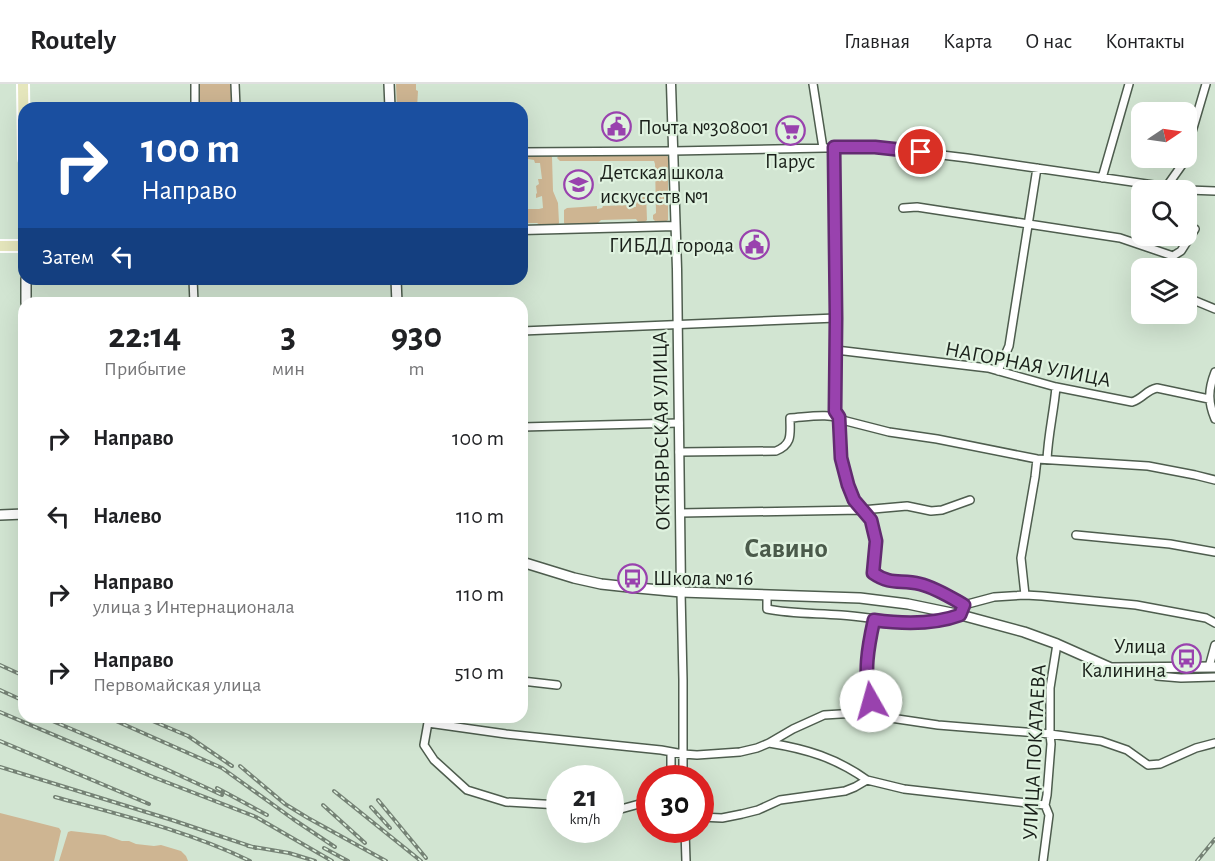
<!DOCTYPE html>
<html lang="ru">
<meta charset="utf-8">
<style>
body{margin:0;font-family:"Alegreya Sans",sans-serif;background:#f6f6f6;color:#202124;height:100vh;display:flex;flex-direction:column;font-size:22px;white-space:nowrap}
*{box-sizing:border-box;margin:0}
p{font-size:20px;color:#757577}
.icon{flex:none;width:33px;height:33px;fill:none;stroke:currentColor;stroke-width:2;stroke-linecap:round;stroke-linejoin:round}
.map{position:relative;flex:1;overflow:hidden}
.side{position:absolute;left:18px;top:213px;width:510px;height:426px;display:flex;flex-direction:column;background:#fff;border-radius:18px;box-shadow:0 6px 24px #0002}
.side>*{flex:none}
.top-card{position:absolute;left:18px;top:18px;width:510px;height:183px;border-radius:18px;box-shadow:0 6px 24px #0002;background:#1a4fa0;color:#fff;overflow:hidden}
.needle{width:39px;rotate:77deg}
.tools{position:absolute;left:1131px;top:18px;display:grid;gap:12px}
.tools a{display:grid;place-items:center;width:66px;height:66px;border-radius:12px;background:#fff;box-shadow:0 6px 24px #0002;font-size:30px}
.speed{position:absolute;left:546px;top:681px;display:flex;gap:12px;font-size:30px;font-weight:700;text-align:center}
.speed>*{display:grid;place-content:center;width:78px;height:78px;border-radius:50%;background:#fff;box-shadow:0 6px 24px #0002;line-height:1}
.speed small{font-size:15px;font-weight:400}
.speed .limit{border:9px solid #d22;background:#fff;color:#111}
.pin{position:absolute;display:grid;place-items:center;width:51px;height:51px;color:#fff;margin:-26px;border:3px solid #fff;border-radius:50%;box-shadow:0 2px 6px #0007}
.me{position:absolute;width:66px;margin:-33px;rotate:353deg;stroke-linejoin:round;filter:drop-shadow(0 0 4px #0008)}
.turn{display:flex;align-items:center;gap:21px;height:126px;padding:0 24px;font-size:27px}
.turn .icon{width:78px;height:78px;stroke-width:2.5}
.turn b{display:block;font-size:42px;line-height:51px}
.then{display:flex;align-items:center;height:57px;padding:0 24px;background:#0003;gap:12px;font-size:22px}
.eta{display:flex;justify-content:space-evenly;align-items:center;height:102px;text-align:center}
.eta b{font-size:36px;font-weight:600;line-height:42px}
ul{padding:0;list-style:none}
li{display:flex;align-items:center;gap:18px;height:78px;padding:0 24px}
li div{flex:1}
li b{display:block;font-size:22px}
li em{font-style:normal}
header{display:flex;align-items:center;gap:36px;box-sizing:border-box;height:84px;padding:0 30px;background:#fff;border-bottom:2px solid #e0e0e0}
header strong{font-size:28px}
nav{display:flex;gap:33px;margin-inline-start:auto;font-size:21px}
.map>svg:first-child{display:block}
</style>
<header>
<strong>Routely</strong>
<nav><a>Главная</a><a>Карта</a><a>О нас</a><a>Контакты</a></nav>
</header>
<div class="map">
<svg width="1215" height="777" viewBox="0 0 1215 777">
<rect width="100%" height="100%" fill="#d2e5d2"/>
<path fill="#ceb592" d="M195 0H233V24H196Z
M396 0H416V6L418 7 417 24H397Z
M560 70 667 71 668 74V136L665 138H656L653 135V131L656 129 655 80 654 77H560L557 74Z
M522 71H550L552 73 553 107 558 119 559 139 557 142 543 143 537 139H525L522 137V125H539L543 124 542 112 536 114V110L537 109 536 102 539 100 538 95H542L540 79H535L534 76 528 75 525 77V79H522Z
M633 109H646L647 136 644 139H639L636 135 601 136 597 140 566 141 564 139V126L567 124 597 122V125L602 124 603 122 633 121 634 123H636V113L633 112Z
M0 729 59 744 61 747 54 777H0Z
M71 747 105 751 122 757H129L136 760 154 762 161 761 181 767 186 772 188 777H59L68 748Z"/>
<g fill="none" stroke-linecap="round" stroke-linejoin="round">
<defs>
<path id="minor" d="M195 0V24
M235 0 236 24
M813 0 823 64
M834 63 836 234 835 327 839 333 841 374 848 401 854 416 871 436 876 457 873 489C893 502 900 495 920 500 936 504 950 513 964 521
M522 68 673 67 875 63 967 74 1188 106 1215 107
M1186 68 1206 0
M1102 94 1129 0
M1167 102 1184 78 1185 74
M903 124 917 123 1120 154 1173 172
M1168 184 1173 172 1181 167 1195 145
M193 195 194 219
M1186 213 1215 225
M522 247 836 234
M836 266 988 284 1056 303 1132 318C1144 314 1146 306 1157 304L1209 315
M998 287 1009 262 1037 84
M1215 288C1208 306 1208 318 1215 335
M522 343 679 339
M679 368 776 367C793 360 790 350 790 334 808 333 830 328 846 337L889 348 937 355 1037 375 1148 382 1195 391 1215 396
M1047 376C1048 351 1054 327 1056 303
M680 429 862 426 907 422 931 427 942 426 970 416
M1076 451 1170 460 1215 468
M681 508 683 596V694
M767 511V525C792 530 817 529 841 531 883 534 919 546 961 531L964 521 994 513 1025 511 1042 512 1136 521 1206 534 1215 539
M1025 511 1021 474 1035 393 1037 375
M874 535 867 578V602L875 631
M1209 583 1215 561
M1150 584 1157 592 1181 594 1215 593
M522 597 557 601
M429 633 424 661 434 676 467 706 506 718 560 721
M428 639 506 650 661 666 683 670 697 671 740 668 757 664 769 659 793 645 824 631 857 629 938 641 1050 650 1101 657 1127 666 1148 681 1160 680 1196 664 1215 659
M769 659C807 665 836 674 867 696
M671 694V668
M610 725H621L650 717
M700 733 722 734 742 730 758 726 780 716 845 707 855 703 867 696 904 705 1045 721
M685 746 686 777
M1043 777 1049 731 1045 721 1047 711 1051 660 1050 650V604L1057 560"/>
<path id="tertiary" d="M671 0 677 185 681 508
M522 146 675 142"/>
<path id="secondary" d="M389 0 390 24
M26 195V219
M396 195 397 219
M0 431 24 430
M522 478 574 494 601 500 638 504 681 508 860 514 908 520 961 531 1024 548 1057 560 1111 584 1215 583"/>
<path id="primary" d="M23 0 24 75
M0 162H24"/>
</defs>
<use href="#minor" stroke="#4e5d4e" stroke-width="10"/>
<use href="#tertiary" stroke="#4e5d4e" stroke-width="11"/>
<use href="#secondary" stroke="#4e5d4e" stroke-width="12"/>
<use href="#primary" stroke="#fff" stroke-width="14"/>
<use href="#minor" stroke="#fff" stroke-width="7"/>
<use href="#tertiary" stroke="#fff" stroke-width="8"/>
<use href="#secondary" stroke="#fff" stroke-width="9"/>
<use href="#primary" stroke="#e5e6bc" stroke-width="10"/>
<defs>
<path id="rail" d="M0 581 24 592
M0 606 24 617
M0 628 153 693 256 733 332 777
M43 633 168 686 222 711
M107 633 222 684 293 735 335 763
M143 633 188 652 232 682
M0 657 149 720
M240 682 285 720 308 734 386 777
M0 683 172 736 256 764
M217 704 267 731
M334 707 421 777
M55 713C121 731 188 747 250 777
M378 716 426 774
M323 721 365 759
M371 723 390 744
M248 762 289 769 315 777
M324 764 348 777
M1197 777 1215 755"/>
</defs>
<use href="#rail" stroke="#758275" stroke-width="4"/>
<use href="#rail" stroke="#dff2df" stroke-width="1.5" stroke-dasharray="4.5" stroke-linecap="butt"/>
</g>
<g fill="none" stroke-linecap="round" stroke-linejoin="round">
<defs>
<path id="route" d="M871 617C863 590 868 563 874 536 903 540 933 541 960 531L964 521C950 513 936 504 920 500 900 495 892 502 873 489L876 457 871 436 854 416 848 401 841 374 839 333 835 327 836 234 834 63H875L921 68"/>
</defs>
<use href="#route" stroke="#632b71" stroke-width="15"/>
<use href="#route" stroke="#9942ae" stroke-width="10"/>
</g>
<defs>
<symbol id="civic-ring" viewBox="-11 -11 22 22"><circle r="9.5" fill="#dff2df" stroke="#9942ae" stroke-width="1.5"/><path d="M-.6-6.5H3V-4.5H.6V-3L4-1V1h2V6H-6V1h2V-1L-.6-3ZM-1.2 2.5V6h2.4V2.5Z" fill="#9942ae"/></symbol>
<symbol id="supermarket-ring" viewBox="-11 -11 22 22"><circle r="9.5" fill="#dff2df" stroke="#9942ae" stroke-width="1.5"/><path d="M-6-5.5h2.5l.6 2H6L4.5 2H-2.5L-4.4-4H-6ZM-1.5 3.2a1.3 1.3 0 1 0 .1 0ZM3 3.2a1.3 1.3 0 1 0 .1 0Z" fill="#9942ae"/></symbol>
<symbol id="school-ring" viewBox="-11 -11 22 22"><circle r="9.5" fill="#dff2df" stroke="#9942ae" stroke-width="1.5"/><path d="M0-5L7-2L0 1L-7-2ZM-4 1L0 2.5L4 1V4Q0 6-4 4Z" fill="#9942ae"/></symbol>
<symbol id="bus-ring" viewBox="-11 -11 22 22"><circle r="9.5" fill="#dff2df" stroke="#9942ae" stroke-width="1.5"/><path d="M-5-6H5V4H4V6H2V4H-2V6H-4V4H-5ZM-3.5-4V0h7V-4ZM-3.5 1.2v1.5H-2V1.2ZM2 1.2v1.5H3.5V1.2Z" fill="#9942ae"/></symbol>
</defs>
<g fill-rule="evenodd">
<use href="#civic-ring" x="600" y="26" width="33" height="33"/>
<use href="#supermarket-ring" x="774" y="30" width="33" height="33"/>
<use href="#school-ring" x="562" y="84" width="33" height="33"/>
<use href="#civic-ring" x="738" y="144" width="33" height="33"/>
<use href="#bus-ring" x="616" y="478" width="33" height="33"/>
<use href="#bus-ring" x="1170" y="558" width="33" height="33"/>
</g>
<g text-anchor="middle" stroke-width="4.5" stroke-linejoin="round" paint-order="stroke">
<g font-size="21" fill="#191f19" stroke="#dff2df" text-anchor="start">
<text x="638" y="50">Почта №308001</text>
<text x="790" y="84" text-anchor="middle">Парус</text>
<text x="600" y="95">Детская школа<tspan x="600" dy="24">искуссств №1</tspan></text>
<text x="734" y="168" text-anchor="end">ГИБДД города</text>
<text x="653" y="501">Школа № 16</text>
<text x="1166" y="569" text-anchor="end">Улица<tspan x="1166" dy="24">Калинина</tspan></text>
</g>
<g font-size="21" fill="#191f19" stroke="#dff2df">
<text transform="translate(1028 280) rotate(11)" y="7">НАГОРНАЯ УЛИЦА</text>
<text transform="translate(661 347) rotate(-91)" y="7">ОКТЯБРЬСКАЯ УЛИЦА</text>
<text transform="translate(1034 668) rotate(-87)" y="7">УЛИЦА ПОКАТАЕВА</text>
</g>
<g font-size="27" font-weight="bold" fill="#4a5a4a" stroke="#dff2df">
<text x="786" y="473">Савино</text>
</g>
</g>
</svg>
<div class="tools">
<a><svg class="needle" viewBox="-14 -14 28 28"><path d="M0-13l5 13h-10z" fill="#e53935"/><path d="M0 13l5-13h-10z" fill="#757577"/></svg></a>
<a><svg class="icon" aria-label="search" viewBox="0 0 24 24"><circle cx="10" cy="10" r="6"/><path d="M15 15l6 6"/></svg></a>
<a><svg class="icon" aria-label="layers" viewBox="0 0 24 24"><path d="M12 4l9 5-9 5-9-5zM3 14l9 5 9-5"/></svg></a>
</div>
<div class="speed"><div>21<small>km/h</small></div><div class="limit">30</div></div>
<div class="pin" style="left:921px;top:68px;background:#d93025"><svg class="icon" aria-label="arrive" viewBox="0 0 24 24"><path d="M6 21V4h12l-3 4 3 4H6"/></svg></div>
<svg class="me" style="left:871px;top:617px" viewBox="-20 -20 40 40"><circle r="19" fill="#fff"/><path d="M0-13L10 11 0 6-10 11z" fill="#9942ae"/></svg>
<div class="top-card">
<div class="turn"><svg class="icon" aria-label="right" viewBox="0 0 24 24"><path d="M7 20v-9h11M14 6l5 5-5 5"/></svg><div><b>100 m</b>Направо</div></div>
<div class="then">Затем<svg class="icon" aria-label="left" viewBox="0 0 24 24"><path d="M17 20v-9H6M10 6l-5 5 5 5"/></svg></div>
</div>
<section class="side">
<div class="eta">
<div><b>22:14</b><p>Прибытие</p></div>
<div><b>3</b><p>мин</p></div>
<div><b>930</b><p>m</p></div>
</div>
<ul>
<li><svg class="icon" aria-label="right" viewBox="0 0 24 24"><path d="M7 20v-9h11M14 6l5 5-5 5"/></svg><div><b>Направо</b></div><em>100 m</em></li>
<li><svg class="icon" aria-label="left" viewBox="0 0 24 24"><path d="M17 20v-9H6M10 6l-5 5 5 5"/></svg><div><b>Налево</b></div><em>110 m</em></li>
<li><svg class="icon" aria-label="right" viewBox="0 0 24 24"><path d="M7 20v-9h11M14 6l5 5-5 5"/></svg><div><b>Направо</b><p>улица 3 Интернационала</p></div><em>110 m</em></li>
<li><svg class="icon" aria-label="right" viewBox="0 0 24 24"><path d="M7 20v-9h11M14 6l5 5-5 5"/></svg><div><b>Направо</b><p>Первомайская улица</p></div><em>510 m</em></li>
</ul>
</section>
</div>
